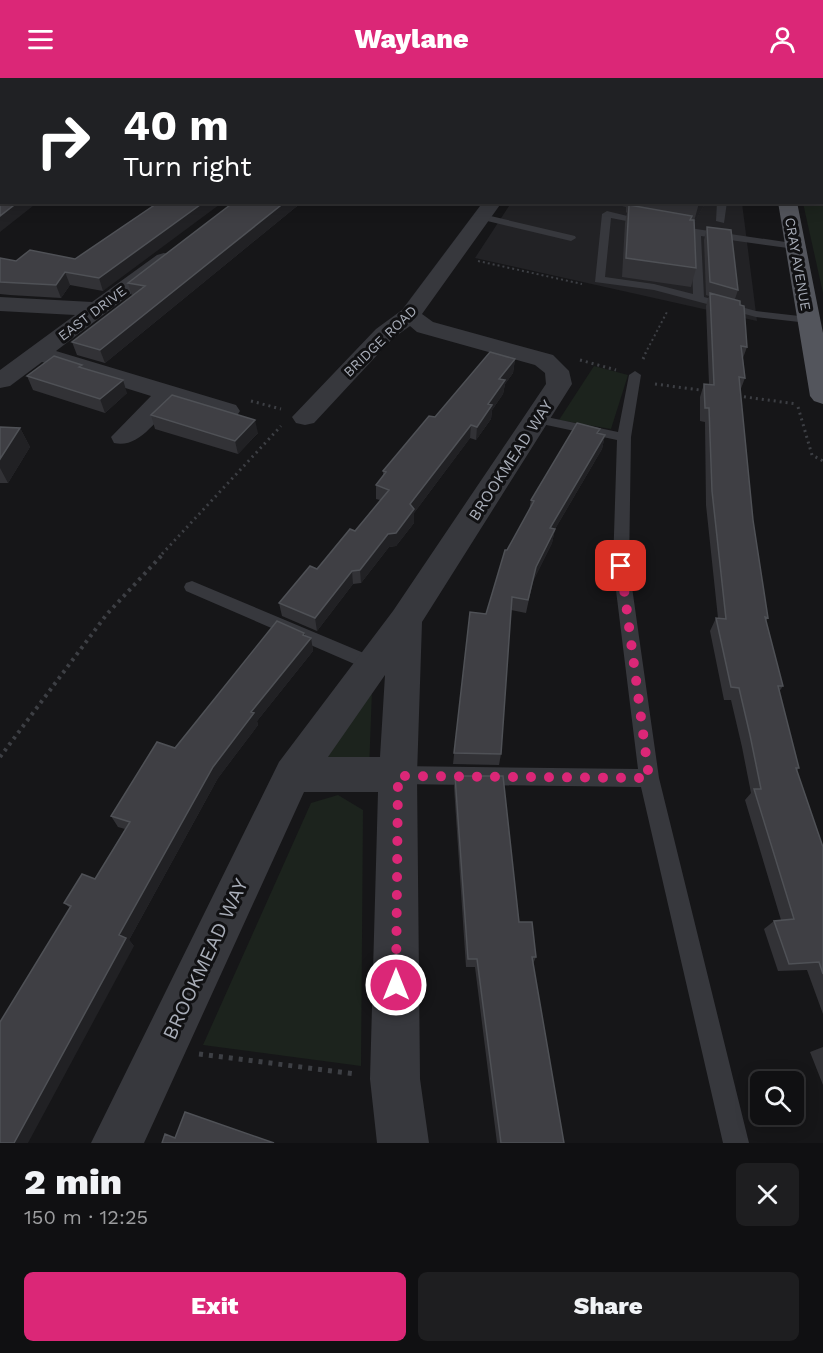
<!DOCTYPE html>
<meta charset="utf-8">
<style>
body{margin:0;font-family:"Work Sans",sans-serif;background:#1e1e20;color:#f1f3f6;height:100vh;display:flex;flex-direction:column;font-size:22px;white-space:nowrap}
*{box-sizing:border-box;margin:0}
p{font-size:20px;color:#9c9d9f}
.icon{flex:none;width:33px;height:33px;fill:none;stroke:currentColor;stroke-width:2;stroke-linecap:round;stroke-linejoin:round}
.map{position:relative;height:1065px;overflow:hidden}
.sheet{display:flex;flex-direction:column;background:#101012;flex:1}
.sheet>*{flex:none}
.guide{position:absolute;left:0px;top:0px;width:824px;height:126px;box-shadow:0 3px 15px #0003,0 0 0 2px #303032;background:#202124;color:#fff;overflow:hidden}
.buttons{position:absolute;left:750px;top:993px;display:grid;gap:12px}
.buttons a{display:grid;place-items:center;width:54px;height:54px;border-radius:9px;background:#101012;box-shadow:0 3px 15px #0003,0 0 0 2px #303032;font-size:30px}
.pin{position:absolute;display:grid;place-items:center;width:51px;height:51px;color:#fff;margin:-26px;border-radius:12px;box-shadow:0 3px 9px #0006}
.me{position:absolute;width:66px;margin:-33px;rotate:0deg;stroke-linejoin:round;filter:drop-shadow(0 0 4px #0008)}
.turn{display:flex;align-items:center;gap:21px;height:126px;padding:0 24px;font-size:27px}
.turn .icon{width:78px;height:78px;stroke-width:2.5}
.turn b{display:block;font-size:42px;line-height:51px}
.round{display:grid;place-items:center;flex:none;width:63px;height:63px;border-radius:9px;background:#1e1e20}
.overview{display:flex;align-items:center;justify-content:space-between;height:102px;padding:0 24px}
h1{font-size:36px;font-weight:800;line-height:45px}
.cta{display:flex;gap:12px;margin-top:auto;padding:12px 24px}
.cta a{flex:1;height:69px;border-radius:9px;background:#db2777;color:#fff;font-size:24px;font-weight:800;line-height:69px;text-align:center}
.cta a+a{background:#1e1e20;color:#f1f3f6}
header{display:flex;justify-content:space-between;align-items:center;height:78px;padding:0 24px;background:#db2777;color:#fff;font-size:27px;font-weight:800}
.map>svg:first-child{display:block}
</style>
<header><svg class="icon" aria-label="menu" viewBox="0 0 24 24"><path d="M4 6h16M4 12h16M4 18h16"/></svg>Waylane<svg class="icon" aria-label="person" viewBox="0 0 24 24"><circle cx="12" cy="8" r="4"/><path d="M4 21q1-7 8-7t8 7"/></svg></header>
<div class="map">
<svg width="823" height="1065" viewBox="0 0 823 1065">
<rect width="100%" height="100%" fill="#161618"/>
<path fill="#222225" d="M511 125H742L757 243 475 180Z"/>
<path fill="#1c231d" d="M822 28H823V215L803 125 822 124Z
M594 288 628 297 611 351 559 342Z
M372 612 369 693 325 683Z
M338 717 363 732 361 988 203 967 311 725Z"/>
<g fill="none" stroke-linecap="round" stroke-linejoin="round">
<path stroke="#3d3f44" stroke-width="2" stroke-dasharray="2 3" stroke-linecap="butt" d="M478 183 582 206
M645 276 668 232"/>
<path stroke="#3d3f44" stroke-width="3" stroke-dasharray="2 4" stroke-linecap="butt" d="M643 281 646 275
M580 282 616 292
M655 306 707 313
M738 318 797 326
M251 323 281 331
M798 329 812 377 823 383
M162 476 281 348"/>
<path stroke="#3d3f44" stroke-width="4" stroke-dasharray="3 4.5" stroke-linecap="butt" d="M0 679 107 536 164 475"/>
<path stroke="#3d3f44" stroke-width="5" stroke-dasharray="4 6" stroke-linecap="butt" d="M199 976 356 996"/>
<path fill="#37383d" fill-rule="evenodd" d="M717 124H727L724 145 716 143Z
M607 133 652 144 647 147 611 140 605 199 654 206 693 216 691 156 669 151V147L799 166V170L795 171 701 158 704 219 756 233 808 239 814 242 808 245 756 239 654 212 595 204 602 136Z
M482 136 575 158 576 160 571 163 479 141V137Z
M635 293 641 297 631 359 629 488 659 700 749 1065H723L641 709 398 706 391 703 388 697 391 691 398 688 638 691 613 488 617 362 537 345 530 341 537 337 618 354 629 297Z
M192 503 378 581 381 586 378 591 372 593 366 591 186 513 184 509 186 505Z"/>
<path fill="#37383d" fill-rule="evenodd" d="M483 124H502L422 236 433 244 553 277 569 293 572 306 422 544 417 697 420 1001 429 1065H377L370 1001 378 714H304L144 1065H91L279 684 393 533 546 306 545 295 535 287 417 254 410 248 392 261 314 345 305 347 296 345 292 339 376 251 402 232ZM385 597 380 679H328Z
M164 175 171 177 174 181 171 185 56 273 236 327 240 333 236 339 227 341 173 325C157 341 139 371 114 365L111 359 151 318 42 284 10 308 0 310V292L75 237 0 233V219L92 224 157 177Z"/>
<path fill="#37383d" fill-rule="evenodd" d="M727 0H746L747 2H728Z
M822 19 823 20V30L822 29Z"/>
<path fill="#53555c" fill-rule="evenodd" d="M751 0H765L766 2H751Z
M778 124H797L823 255V326L814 323 810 318Z"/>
</g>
<path fill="#323236" d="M159 124 103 213 70 207 61 220 10 217 0 216V180L16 183 75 181Z
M234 124H302L105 285 77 277 72 264 132 218 128 205Z
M606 124H706L694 145 696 190 691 209 622 199 625 145 627 135 626 134V129Z
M707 149 738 212 735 221 747 269 743 280 745 300 740 313 753 442 768 540 766 543 783 608 779 614 799 690 797 693 823 769V936L807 892 778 893 764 851 774 843 781 842 745 722 751 715 742 669 731 622H724L710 553 716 540H718L706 427 705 344 700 343V319L704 306H709L706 228 709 218 706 217 704 162Z
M515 281 513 295 505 306 503 316 492 332 491 341 476 362 470 360 414 435V445L396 468 389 469 361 505 353 506 317 553 282 538 279 525 317 491 355 453 380 422 376 421V407L383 398V393L435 339Z
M83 290 127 315 105 335 33 312 27 298Z
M151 337 258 355 238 376 155 351Z
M0 349 20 350 30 369 8 405H0Z
M600 351 599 356 605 357 602 371 555 451 552 465 533 503 526 535 511 532 501 676 499 687 453 686 470 534 486 536 507 472 529 433 531 422Z
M304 555 305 557 311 560 313 573 257 643 258 647 218 700 129 862 134 868 70 830 64 825 95 801 125 751 118 749 111 738 175 670Z
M455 698 519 844 536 879 533 886 564 1065H497L475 889H466L454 709Z
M823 969V1007L810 974Z"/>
<path fill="#212124" d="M18 124H38L0 154V138Z
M204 124H223L103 213 99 200Z
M285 124H302L105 285 100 272Z
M706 124 693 147 699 125Z
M65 194 70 207 61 220 56 207Z
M515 281 513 295 505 306 503 316 492 332 491 341 476 362 477 349 499 301Z
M123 302 127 315 105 335 100 321Z
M255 342 258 355 238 376 235 363Z
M471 347 470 360 414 435V445L396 468 389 469 361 505 360 492Z
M20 350 30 369 8 405 0 390V381Z
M605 357 602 371 548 463 550 450Z
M555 451 552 465 533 503 526 535 536 489Z
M352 493 353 506 317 553 315 540Z
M304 555 306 566 311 560 313 573 257 643 258 647 218 700 129 862 134 868 28 1065H14L119 857 213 689Z"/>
<path fill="#3f3f44" stroke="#4f5156" stroke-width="1.5" d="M0 0H680L677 2H2V124H18L0 138Z
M159 124H204L99 200 65 194 56 207 0 204V180L16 183 30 172 75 181Z
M234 124H285L100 272 72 264 145 208 128 205Z
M629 127 692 138 690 142H694L696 190 626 180Z
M707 149 731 152 738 212 710 204Z
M710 215 740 223V227L744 228 747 269 741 268 745 300 739 299 753 442 768 540 765 539 783 608H778L799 690H796L823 769V896L819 884 789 886 774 843 794 841 754 711H761L750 657 739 610 731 609 716 540 726 541 712 413 709 330H705L704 306 714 307Z
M490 274 515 281 499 301 505 302 488 326 492 327 477 349 471 347 410 426 414 431 396 455 388 456 360 492 352 493 315 540 279 525 310 488 317 491 350 451 355 453 389 412 376 407 386 394 383 393 429 338 435 339Z
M54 278 82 287 79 289 123 302 100 321 27 298Z
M172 317 255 342 235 363 151 337Z
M577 345 600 351 597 355 605 357 550 450 555 451 536 489 528 522 512 519 501 676 454 675 470 534 486 536 505 472H507L534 423 531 422Z
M0 349 20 350 0 381Z
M277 543 304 555 303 557 311 560 251 634 254 635 213 689 119 857 126 860 14 1065H0V944L71 828 64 825 82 796 95 801 130 744 111 738 157 664 175 670Z
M455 698H503L519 844H532L536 879H532L564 1065H501L477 881H468Z
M185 1034 274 1065H162L165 1056 175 1060Z"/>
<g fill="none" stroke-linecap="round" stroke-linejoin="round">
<path stroke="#db2777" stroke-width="10" stroke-dasharray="0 18" d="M396 907 398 698 649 700 621 488"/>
</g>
<g text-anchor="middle" stroke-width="6" stroke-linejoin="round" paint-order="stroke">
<g font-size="14" fill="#a8adb8" stroke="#111113">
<text transform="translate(798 186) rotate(80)" y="5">CRAY AVENUE</text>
<text transform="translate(92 235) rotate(-37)" y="5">EAST DRIVE</text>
<text transform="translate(380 263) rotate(-44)" y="5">BRIDGE ROAD</text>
</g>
<g font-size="16" fill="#a8adb8" stroke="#111113">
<text transform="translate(510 382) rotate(-57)" y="6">BROOKMEAD WAY</text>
</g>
<g font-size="20" fill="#a8adb8" stroke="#111113">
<text transform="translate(205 881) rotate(-65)" y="7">BROOKMEAD WAY</text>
</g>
</g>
</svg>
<div class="buttons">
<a><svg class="icon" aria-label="search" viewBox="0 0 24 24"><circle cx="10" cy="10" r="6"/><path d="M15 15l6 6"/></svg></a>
</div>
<div class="pin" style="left:621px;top:488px;background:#d93025"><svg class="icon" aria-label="arrive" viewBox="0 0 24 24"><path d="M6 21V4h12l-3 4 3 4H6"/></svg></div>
<svg class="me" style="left:396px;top:907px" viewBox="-20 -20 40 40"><circle r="17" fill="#db2777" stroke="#fff" stroke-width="3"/><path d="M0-11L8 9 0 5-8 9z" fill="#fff"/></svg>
<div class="guide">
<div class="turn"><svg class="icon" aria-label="right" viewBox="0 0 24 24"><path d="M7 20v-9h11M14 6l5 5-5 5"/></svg><div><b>40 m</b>Turn right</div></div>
</div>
</div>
<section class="sheet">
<div class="overview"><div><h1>2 min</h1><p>150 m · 12:25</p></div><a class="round"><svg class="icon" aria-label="close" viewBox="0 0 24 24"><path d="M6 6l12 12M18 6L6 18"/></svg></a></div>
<div class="cta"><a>Exit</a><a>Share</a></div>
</section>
